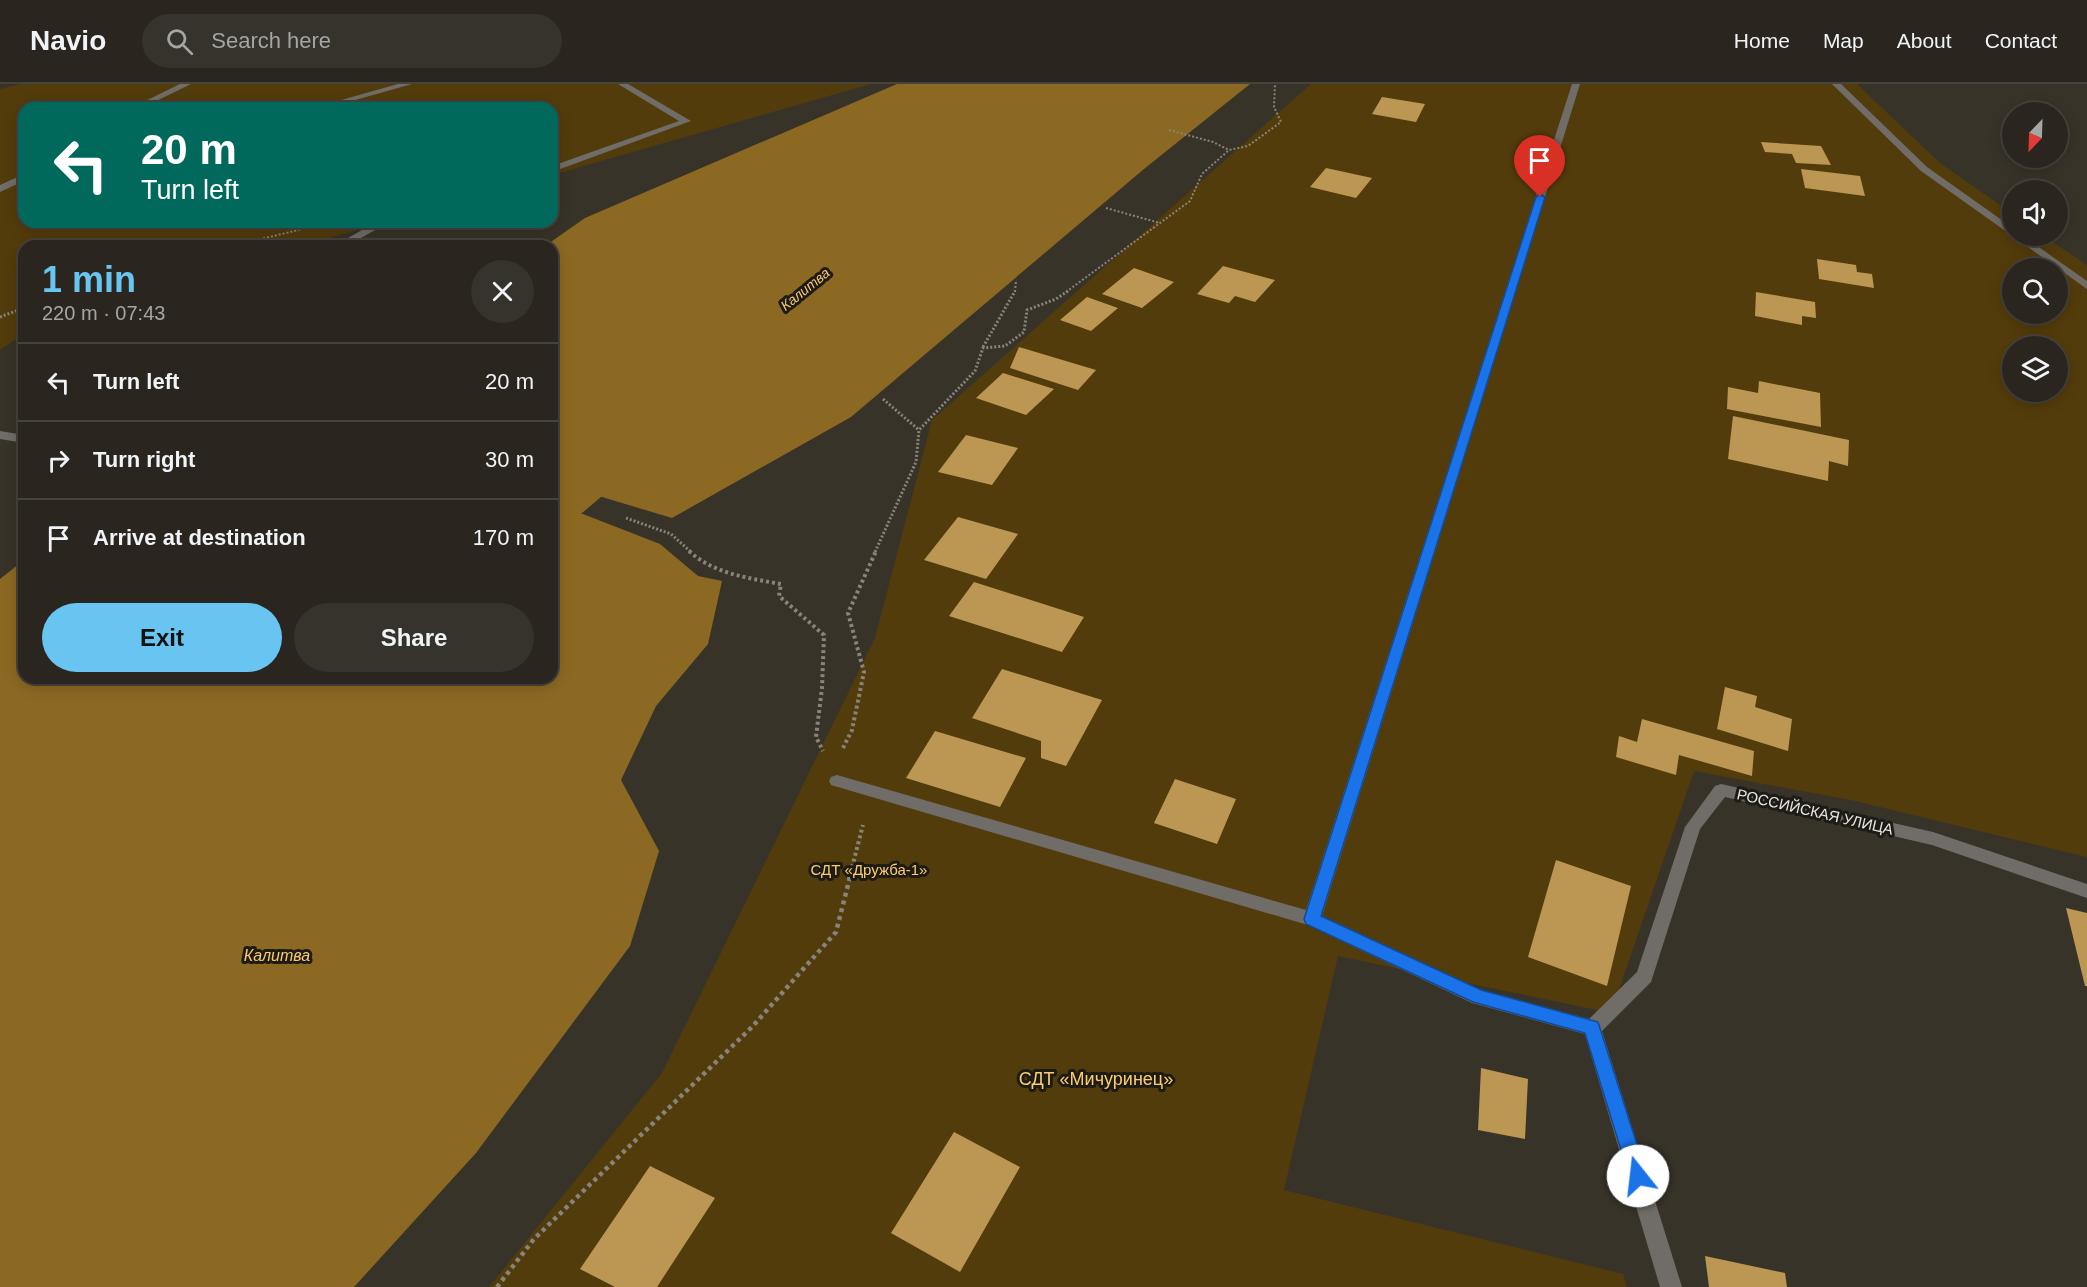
<!DOCTYPE html>
<meta charset="utf-8">
<style>
body{margin:0;font-family:Arial,sans-serif;background:#36322c;color:#f1f3f6;height:100vh;display:flex;flex-direction:column;font-size:22px;white-space:nowrap}
*{box-sizing:border-box;margin:0}
p{font-size:20px;color:#a5a5a4}
.icon{flex:none;width:33px;height:33px;fill:none;stroke:currentColor;stroke-width:2;stroke-linecap:round;stroke-linejoin:round}
.map{position:relative;flex:1;overflow:hidden}
.sheet{position:absolute;left:18px;top:156px;width:540px;height:444px;display:flex;flex-direction:column;background:#2a261f;border-radius:18px;box-shadow:0 3px 15px #0003,0 0 0 2px #46433d}
.sheet>*{flex:none}
.top-card{position:absolute;left:18px;top:18px;width:540px;height:126px;border-radius:18px;box-shadow:0 3px 15px #0003,0 0 0 2px #46433d;background:#00695c;color:#fff;overflow:hidden}
.needle{width:39px;rotate:203deg}
.controls{position:absolute;left:2002px;top:18px;display:grid;gap:12px}
.controls a{display:grid;place-items:center;width:66px;height:66px;border-radius:50%;background:#2a261f;box-shadow:0 3px 15px #0003,0 0 0 2px #46433d;font-size:30px}
.pin{position:absolute;display:grid;place-items:center;width:51px;height:51px;color:#fff;margin:-62px -26px;border-radius:50% 50% 50% 0;rotate:-45deg;box-shadow:0 0 6px #0007}
.pin .icon{rotate:45deg}
.me{position:absolute;width:66px;margin:-33px;rotate:344deg;stroke-linejoin:round;filter:drop-shadow(0 0 4px #0008)}
.turn{display:flex;align-items:center;gap:21px;height:126px;padding:0 24px;font-size:27px}
.turn .icon{width:78px;height:78px;stroke-width:2.5}
.turn b{display:block;font-size:42px;line-height:51px}
.round{display:grid;place-items:center;flex:none;width:63px;height:63px;border-radius:32px;background:#36322c}
.summary{display:flex;align-items:center;justify-content:space-between;height:102px;padding:0 24px}
h1{font-size:36px;font-weight:800;line-height:45px;color:#68c4f0}
.primary-button{display:flex;gap:12px;margin-top:auto;padding:12px 24px}
.primary-button a{flex:1;height:69px;border-radius:36px;background:#68c4f0;color:#111;font-size:24px;font-weight:800;line-height:69px;text-align:center}
.primary-button a+a{background:#36322c;color:#f1f3f6}
ul{padding:0;list-style:none}
li{display:flex;align-items:center;gap:18px;height:78px;padding:0 24px;border-top:2px solid #46433d}
li div{flex:1}
li b{display:block;font-size:22px}
li em{font-style:normal}
header{display:flex;align-items:center;gap:36px;box-sizing:border-box;height:84px;padding:0 30px;background:#2a261f;border-bottom:2px solid #46433d}
header strong{font-size:28px}
nav{display:flex;gap:33px;margin-inline-start:auto;font-size:21px}
.search{width:420px;height:54px;background:#36322c;display:flex;align-items:center;gap:15px;box-sizing:border-box;padding:0 21px;border-radius:33px;color:#a5a5a4;font-size:22px}
.map>svg:first-child{display:block}
</style>
<header>
<strong>Navio</strong>
<div class="search"><svg class="icon" aria-label="search" viewBox="0 0 24 24"><circle cx="10" cy="10" r="6"/><path d="M15 15l6 6"/></svg>Search here</div>
<nav><a>Home</a><a>Map</a><a>About</a><a>Contact</a></nav>
</header>
<div class="map">
<svg width="2087" height="1203" viewBox="0 0 2087 1203">
<rect width="100%" height="100%" fill="#383329"/>
<path fill="#533c0b" fill-rule="evenodd" d="M21 0H871L552 91V24H24V138H385L301 162H24V250L0 266V5Z
M1311 0H1857L1940 79 2013 130V152H2044L2087 181V773L1851 716 1694 687 1611 929 1338 872 1284 1106 1623 1190 1627 1203H489L662 989 875 554 932 336ZM2013 184H2058V230H2013ZM2013 262H2058V308H2013Z"/>
<path fill="#8c6923" d="M897 0H1250L1144 85 851 333 672 434 552 398V162H545L585 134Z
M552 418 660 460 698 492 722 497 708 560 656 622 621 696 659 767 630 862 476 1069 354 1203H0V495L24 476V594H552Z"/>
<g fill="none" stroke-linecap="round" stroke-linejoin="round">
<path fill="#8c6923" fill-rule="evenodd" d="M667 294 695 300 706 317 695 334 582 429 552 436V368L639 300Z"/>
</g>
<path fill="#bb9753" d="M1382 13 1425 20 1416 38 1372 30Z
M1761 58 1821 62 1831 81 1796 79 1792 70 1765 68Z
M1326 84 1372 94 1356 114 1310 103Z
M1801 85 1860 92 1865 112 1805 104Z
M1817 175 1856 181 1857 188 1872 190 1874 204 1819 195Z
M1223 182 1275 196 1255 218 1235 212 1229 219 1197 210Z
M1134 184 1174 198 1142 224 1102 210Z
M1756 208 1815 218 1816 234 1802 232V241L1755 232Z
M1087 213 1118 224 1091 247 1060 236Z
M1019 263 1096 286 1078 306 1010 284Z
M1003 289 1054 305 1026 331 976 314Z
M1759 297 1820 309 1821 343 1727 325 1728 303 1758 309Z
M1733 332 1849 356 1848 382 1829 377 1828 397 1728 375Z
M966 351 1018 364 992 401 938 388Z
M958 433 1018 450 986 495 924 476Z
M974 498 1084 533 1062 568 949 532Z
M1002 585 1102 616 1066 682 1041 674V657L972 634Z
M1725 603 1757 612 1755 623 1792 635 1788 667 1717 645Z
M1642 635 1754 667 1752 692 1679 671 1676 691 1616 673 1619 652 1637 658Z
M935 647 1026 674 1000 723 906 694Z
M1175 695 1236 715 1217 760 1154 739Z
M1556 776 1631 802 1607 902 1528 873Z
M2066 824 2087 829V902H2085Z
M1481 984 1528 995 1525 1055 1478 1046Z
M954 1048 1020 1083 960 1188 891 1149Z
M650 1082 715 1114 657 1203H615L580 1185Z
M1705 1172 1785 1189 1787 1203H1709Z"/>
<g fill="none" stroke-linecap="round" stroke-linejoin="round">
<path stroke="#88847b" stroke-width="2" stroke-dasharray="2 2" stroke-linecap="butt" d="M1169 46 1213 58 1229 66
M1106 124 1160 139
M232 162 315 142
M1015 208 1016 196
M1066 208 1190 117 1202 90 1229 66 1248 62 1281 38 1274 23 1275 0"/>
<path stroke="#88847b" stroke-width="3" stroke-dasharray="2 2" stroke-linecap="butt" d="M0 233 24 224
M983 263 1015 207
M883 315 919 346
M626 434 671 450 691 468
M875 468 916 378 919 346 975 287 983 264 1005 262 1024 248 1027 226 1056 215 1068 207"/>
<path stroke="#88847b" stroke-width="4" stroke-dasharray="3 3" stroke-linecap="butt" d="M689 467C714 490 748 494 781 500L779 512 824 551 822 604 816 653 823 667
M843 664 852 646 864 588 848 529 876 467
M849 795 863 741"/>
<path stroke="#88847b" stroke-width="4.5" stroke-dasharray="4 4" stroke-linecap="butt" d="M497 1203 534 1155 753 942 836 848 850 793"/>
<path fill="#706d68" fill-rule="evenodd" d="M180 0H191L142 24H131Z
M398 0H412L327 24H313Z
M618 0H628L691 37 552 88V82L679 37Z
M1572 0H1580L1322 832 1481 906 1589 935 1637 888 1685 743 1715 702 1721 700 1933 748 2087 800V814L1932 761 1725 713 1700 745 1651 898 1599 950 1592 952 1472 919 1308 841 831 701 829 697 831 693 837 691 1306 826Z
M24 90V97L0 108V101Z
M376 138H389L347 162H334Z
M0 347 24 351V359L0 355Z"/>
<path fill="#706d68" fill-rule="evenodd" d="M1832 0H1841L1927 83 2013 144V152H2023L2087 197V205L1921 87Z
M1592 936 1599 938 1601 944 1682 1203H1660L1583 944 1585 938Z"/>
</g>
<path fill="#1a73e8" stroke="#114b97" stroke-width="1.5" d="M1540 110 1545 113 1321 832 1481 906 1598 938 1647 1092 1644 1098 1638 1101 1631 1098 1629 1092 1585 949 1473 918 1306 840 1304 835 1536 113Z"/>
<g text-anchor="middle" stroke-width="6" stroke-linejoin="round" paint-order="stroke">
<g font-size="14" font-style="italic" fill="#fcc96a" stroke="#1d1b16">
<text transform="translate(805 205) rotate(-39)" y="5">Калитва</text>
</g>
<g font-size="15" fill="#e8e5de" stroke="#1d1b16">
<text transform="translate(1815 728) rotate(13)" y="5">РОССИЙСКАЯ УЛИЦА</text>
</g>
<g font-size="15" fill="#ffcc6d" stroke="#1d1b16">
<text x="869" y="791">СДТ «Дружба-1»</text>
</g>
<g font-size="16" font-style="italic" fill="#fcc96a" stroke="#1d1b16">
<text x="277" y="877">Калитва</text>
</g>
<g font-size="18" fill="#ffcc6d" stroke="#1d1b16">
<text x="1096" y="1001">СДТ «Мичуринец»</text>
</g>
</g>
</svg>
<div class="controls">
<a><svg class="needle" viewBox="-14 -14 28 28"><path d="M0-13l5 13h-10z" fill="#e53935"/><path d="M0 13l5-13h-10z" fill="#a5a5a4"/></svg></a>
<a><svg class="icon" aria-label="sound" viewBox="0 0 24 24"><path d="M4 9h4l5-4v14l-5-4H4zM17 9q2 3 0 6"/></svg></a>
<a><svg class="icon" aria-label="search" viewBox="0 0 24 24"><circle cx="10" cy="10" r="6"/><path d="M15 15l6 6"/></svg></a>
<a><svg class="icon" aria-label="layers" viewBox="0 0 24 24"><path d="M12 4l9 5-9 5-9-5zM3 14l9 5 9-5"/></svg></a>
</div>
<div class="pin" style="left:1540px;top:113px;background:#d93025"><svg class="icon" aria-label="arrive" viewBox="0 0 24 24"><path d="M6 21V4h12l-3 4 3 4H6"/></svg></div>
<svg class="me" style="left:1638px;top:1092px" viewBox="-20 -20 40 40"><circle r="19" fill="#fff"/><path d="M0-13L10 11 0 6-10 11z" fill="#1a73e8"/></svg>
<div class="top-card">
<div class="turn"><svg class="icon" aria-label="left" viewBox="0 0 24 24"><path d="M17 20v-9H6M10 6l-5 5 5 5"/></svg><div><b>20 m</b>Turn left</div></div>
</div>
<section class="sheet">
<div class="summary"><div><h1>1 min</h1><p>220 m · 07:43</p></div><a class="round"><svg class="icon" aria-label="close" viewBox="0 0 24 24"><path d="M6 6l12 12M18 6L6 18"/></svg></a></div>
<ul>
<li><svg class="icon" aria-label="left" viewBox="0 0 24 24"><path d="M17 20v-9H6M10 6l-5 5 5 5"/></svg><div><b>Turn left</b></div><em>20 m</em></li>
<li><svg class="icon" aria-label="right" viewBox="0 0 24 24"><path d="M7 20v-9h11M14 6l5 5-5 5"/></svg><div><b>Turn right</b></div><em>30 m</em></li>
<li><svg class="icon" aria-label="arrive" viewBox="0 0 24 24"><path d="M6 21V4h12l-3 4 3 4H6"/></svg><div><b>Arrive at destination</b></div><em>170 m</em></li>
</ul>
<div class="primary-button"><a>Exit</a><a>Share</a></div>
</section>
</div>
